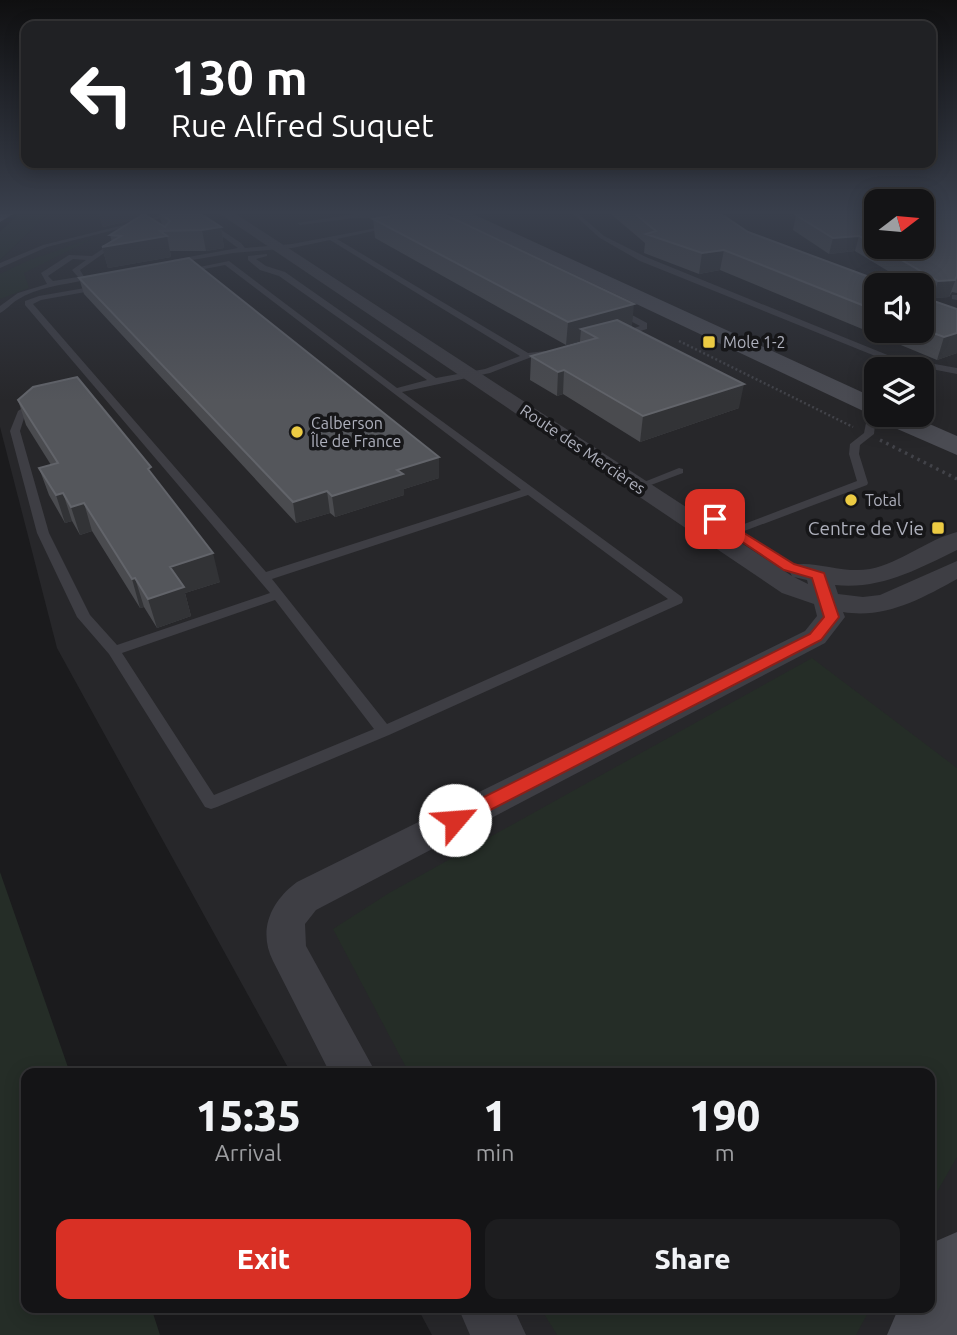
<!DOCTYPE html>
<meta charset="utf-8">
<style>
body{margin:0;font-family:Ubuntu,sans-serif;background:#1d1d1f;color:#f1f3f6;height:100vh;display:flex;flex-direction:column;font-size:26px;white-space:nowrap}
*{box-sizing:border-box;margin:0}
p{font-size:23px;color:#9d9ea1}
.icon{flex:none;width:38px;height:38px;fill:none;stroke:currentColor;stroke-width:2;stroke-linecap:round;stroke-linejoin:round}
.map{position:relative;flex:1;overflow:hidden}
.drawer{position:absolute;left:21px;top:1068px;width:914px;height:245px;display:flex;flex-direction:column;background:#141416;border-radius:14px;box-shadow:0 4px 18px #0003,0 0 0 2px #333335}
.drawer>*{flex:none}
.banner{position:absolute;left:21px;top:21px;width:915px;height:147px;border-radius:14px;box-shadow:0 4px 18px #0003,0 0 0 2px #333335;background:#202124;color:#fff;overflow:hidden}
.needle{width:46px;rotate:74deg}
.controls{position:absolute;left:864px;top:189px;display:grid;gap:14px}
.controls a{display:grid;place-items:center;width:70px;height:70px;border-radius:14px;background:#141416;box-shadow:0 4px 18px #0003,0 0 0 2px #333335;font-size:35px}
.pin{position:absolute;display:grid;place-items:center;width:60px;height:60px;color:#fff;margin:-30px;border-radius:14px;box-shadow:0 4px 10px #0006}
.me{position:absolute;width:77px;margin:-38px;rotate:63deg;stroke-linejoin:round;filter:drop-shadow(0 0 5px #0008)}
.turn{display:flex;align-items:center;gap:24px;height:147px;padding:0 35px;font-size:32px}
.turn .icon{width:91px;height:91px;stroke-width:2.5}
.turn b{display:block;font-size:49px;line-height:60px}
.eta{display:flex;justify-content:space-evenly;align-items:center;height:119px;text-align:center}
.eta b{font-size:42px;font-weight:800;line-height:49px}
.primary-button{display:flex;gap:14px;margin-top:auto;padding:14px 35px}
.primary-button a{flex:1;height:80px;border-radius:14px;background:#d93025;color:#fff;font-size:28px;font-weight:800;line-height:80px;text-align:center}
.primary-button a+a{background:#1d1d1f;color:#f1f3f6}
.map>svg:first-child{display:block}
</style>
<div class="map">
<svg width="957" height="1335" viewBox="0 0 957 1335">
<rect width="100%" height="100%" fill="#1b1b1d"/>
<path fill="#27272a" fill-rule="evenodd" d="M48 214H877V247H922L957 214V1335H432L417 1307H929V1073H291L57 648 0 427V260ZM877 285H922V331H877ZM877 369H922V415H877Z"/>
<path fill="#252d27" d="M19 214H48L0 260V232Z
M96 237 24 273 29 288 0 299V274L27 261Z
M812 658 957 768V1157L929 1206V1073H409L333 929 389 893Z
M0 872 70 1073H26V1307H151L160 1335H0Z
M540 1307H871L856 1335H557Z"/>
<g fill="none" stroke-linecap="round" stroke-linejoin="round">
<path stroke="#424349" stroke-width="2.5" stroke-dasharray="2 2.5" stroke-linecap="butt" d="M679 341 853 427"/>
<path stroke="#424349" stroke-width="3.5" stroke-dasharray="2.5 4.5" stroke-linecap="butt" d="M880 440 957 479"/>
<path fill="#3e3e44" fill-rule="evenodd" d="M168 214H177L47 247 0 268V263L43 245Z
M355 214H393L396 216 393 218H355L300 225 297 223Z
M573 214H579L604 236 646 257 890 356 957 368V374L885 360 640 261 600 238Z
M204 221H208L241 243 245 248 292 244 392 225V227L337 239 528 353 555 350V354L529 358 490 373 402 392 682 597 683 600 682 603 389 735 217 807 211 809 205 807 109 654 77 617 37 533 10 431 18 411 34 400 42 402 25 415 20 431 49 533 90 615 117 645 270 593 25 305V301L39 296 102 285V289L41 300 33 304 266 572 521 490 225 265 184 273 180 271 229 261 397 388 427 380 279 276 260 270 248 260V256L267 254V256L256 259 266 266 285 272 436 378 485 369 520 356 330 240 292 248 233 253 169 264 172 260 238 248 204 223ZM528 495 668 599 387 724 272 579ZM275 600 374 729 214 795 122 653Z
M119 238 121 241 80 270 86 280C62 285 38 287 17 300 11 304 6 310 0 313V306L18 293 47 284 41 273 69 255 92 256ZM73 259 86 260 72 270 78 277 53 281 48 276Z
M952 295H957V300L952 299Z
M613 308H619L647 323V329L620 337V333L640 326 613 312Z
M874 405 877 406 874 434 860 445 859 454 868 483 867 485 739 533H731V529L857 481 849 454 850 444 864 433 869 408Z
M679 468 683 469V473L643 488H635L634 486Z"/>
<path fill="#3e3e44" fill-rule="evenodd" d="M220 214H236L792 576 789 571 793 565C814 560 843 574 870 569 901 563 926 540 957 532V550C918 569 880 590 835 585L838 594 863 597 880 595 957 561V579C921 599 885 619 843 612L845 617 825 643 316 910 305 924 306 946 376 1073H330L273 961C258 931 270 902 297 882L805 631 817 616 814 604 782 593ZM794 577 807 580 808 584Z
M458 1307H513L526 1335H470Z"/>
<path fill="#4a4b52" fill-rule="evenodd" d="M451 214H473L877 399V415H909L957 436V455L879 421 876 417 454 218Z
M957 1232V1335H887L899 1307H929V1250L934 1242Z"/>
<path fill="#686973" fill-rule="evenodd" d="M0 214H13L0 222Z"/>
</g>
<path fill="#4a4b4f" d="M99 214H148L146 216 162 225 159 214H201L221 227 224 248 206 251H170L171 257 108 268 102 247 112 242 110 235 137 219 103 227Z
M611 214H721L748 232 877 285V331H922V297L957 309V353L937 360 720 270 699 274 644 253 645 243Z
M808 214H877V247H922L957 214V293L952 292 949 297 933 298 922 292V285H911L855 251 829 254 793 230 796 215Z
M373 219 632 326 631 327 739 408 640 442 563 394 557 396 530 380 531 356 580 342V341L566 345 375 238Z
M79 278 439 457V478L404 489V495L335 517 330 513 296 523 84 294Z
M18 400 153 475 220 582 185 593 191 616 157 628 144 607 140 608 92 531 80 535 72 521 65 523 49 495 39 468 51 465 26 425Z"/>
<path fill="#323336" d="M99 214H148L145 217 103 227Z
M221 227 224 248 206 251 202 230Z
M167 236 171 257 108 268 102 247Z
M859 236 855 251 829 254 833 238Z
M724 250 720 270 699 274 702 253Z
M957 276 949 297 933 298 938 281Z
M634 304 632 326 595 337 581 329 580 341 566 345 568 322Z
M957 333V353L937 360 944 337Z
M564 370 563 394 557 396 558 372Z
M744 384 739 408 640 442 643 416Z
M439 457V478L404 489V495L335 517 332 496 397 470Z
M327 491 330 513 296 523 293 502Z
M63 493 72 521 65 523 56 495Z
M84 503 92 531 80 535 71 507Z
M213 553 220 582 185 593 191 616 157 628 148 599 170 567Z
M135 578 144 607 140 608 132 579Z"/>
<path fill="#54565b" stroke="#62646a" stroke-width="2" d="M144 214 165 227 170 221 161 214H201L221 227 202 230 160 231 167 236 102 247 121 236 110 235Z
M401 214H444L634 304 568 322 373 219Z
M635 214H721L748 232 891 285H877V311L724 250 702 253 646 234 656 231Z
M815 214H877V246L859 236 833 238 796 215Z
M922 214H957V276L955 280 938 281 879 247H922Z
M189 258 439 457 397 470 403 474 332 496 327 491 293 502 79 278Z
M922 297 957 309V333L944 337 922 329Z
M617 320 744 384 643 416 564 370 558 372 531 356 597 338 581 329Z
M77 377 151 467 148 469 213 553 170 567 184 587 148 599 135 578 132 579 84 503 71 507 63 493 56 495 39 468 58 463 18 400 33 387Z"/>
<linearGradient id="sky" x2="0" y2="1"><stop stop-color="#0f0f10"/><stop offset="0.53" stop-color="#393f4c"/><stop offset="1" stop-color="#393f4c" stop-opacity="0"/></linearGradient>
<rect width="957" height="401" fill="url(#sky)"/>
<path fill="#d93025" stroke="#8d1f18" stroke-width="2" d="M715 515 794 564 824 573 839 617 821 640 461 825 455 827 448 825 445 820 448 815 810 634 824 617 812 578 784 570 711 521V516Z"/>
<g fill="#eccb43" stroke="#161618" stroke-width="2.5">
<rect x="702" y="335" width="14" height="14" rx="3.5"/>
<circle cx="297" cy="432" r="7"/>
<circle cx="851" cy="500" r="7"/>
<rect x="931" y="521" width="14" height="14" rx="3.5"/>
</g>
<g text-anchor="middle" stroke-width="7" stroke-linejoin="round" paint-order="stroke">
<g font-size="16" fill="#aeb0bc" stroke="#161618" text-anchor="start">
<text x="723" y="348">Mole 1-2</text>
<text x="311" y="429">Calberson<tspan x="311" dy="18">Île de France</tspan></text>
<text x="865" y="506">Total</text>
</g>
<g font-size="16" fill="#aeb0bc" stroke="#161618">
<text transform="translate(583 449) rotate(34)" y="6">Route des Mercières</text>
</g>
<g font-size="19" fill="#aeb0bc" stroke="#161618" text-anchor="end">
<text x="924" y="535">Centre de Vie</text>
</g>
</g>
</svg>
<div class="controls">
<a><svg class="needle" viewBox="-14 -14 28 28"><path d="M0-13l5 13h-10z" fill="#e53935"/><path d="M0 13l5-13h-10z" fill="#9d9ea1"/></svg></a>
<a><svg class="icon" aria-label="sound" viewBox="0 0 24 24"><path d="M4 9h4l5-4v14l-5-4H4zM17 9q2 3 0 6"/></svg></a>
<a><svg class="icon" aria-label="layers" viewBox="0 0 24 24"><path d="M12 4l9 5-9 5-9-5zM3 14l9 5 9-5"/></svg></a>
</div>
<div class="pin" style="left:715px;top:519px;background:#d93025"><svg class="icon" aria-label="arrive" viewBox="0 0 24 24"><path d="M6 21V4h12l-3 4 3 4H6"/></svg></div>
<svg class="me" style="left:455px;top:820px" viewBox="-20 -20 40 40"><circle r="19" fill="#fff"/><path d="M0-13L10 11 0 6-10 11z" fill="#d93025"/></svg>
<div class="banner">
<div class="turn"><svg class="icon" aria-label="left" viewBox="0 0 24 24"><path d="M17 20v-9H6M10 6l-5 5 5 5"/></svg><div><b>130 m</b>Rue Alfred Suquet</div></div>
</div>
<section class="drawer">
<div class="eta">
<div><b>15:35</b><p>Arrival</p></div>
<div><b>1</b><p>min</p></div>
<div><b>190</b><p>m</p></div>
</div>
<div class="primary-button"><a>Exit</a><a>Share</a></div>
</section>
</div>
